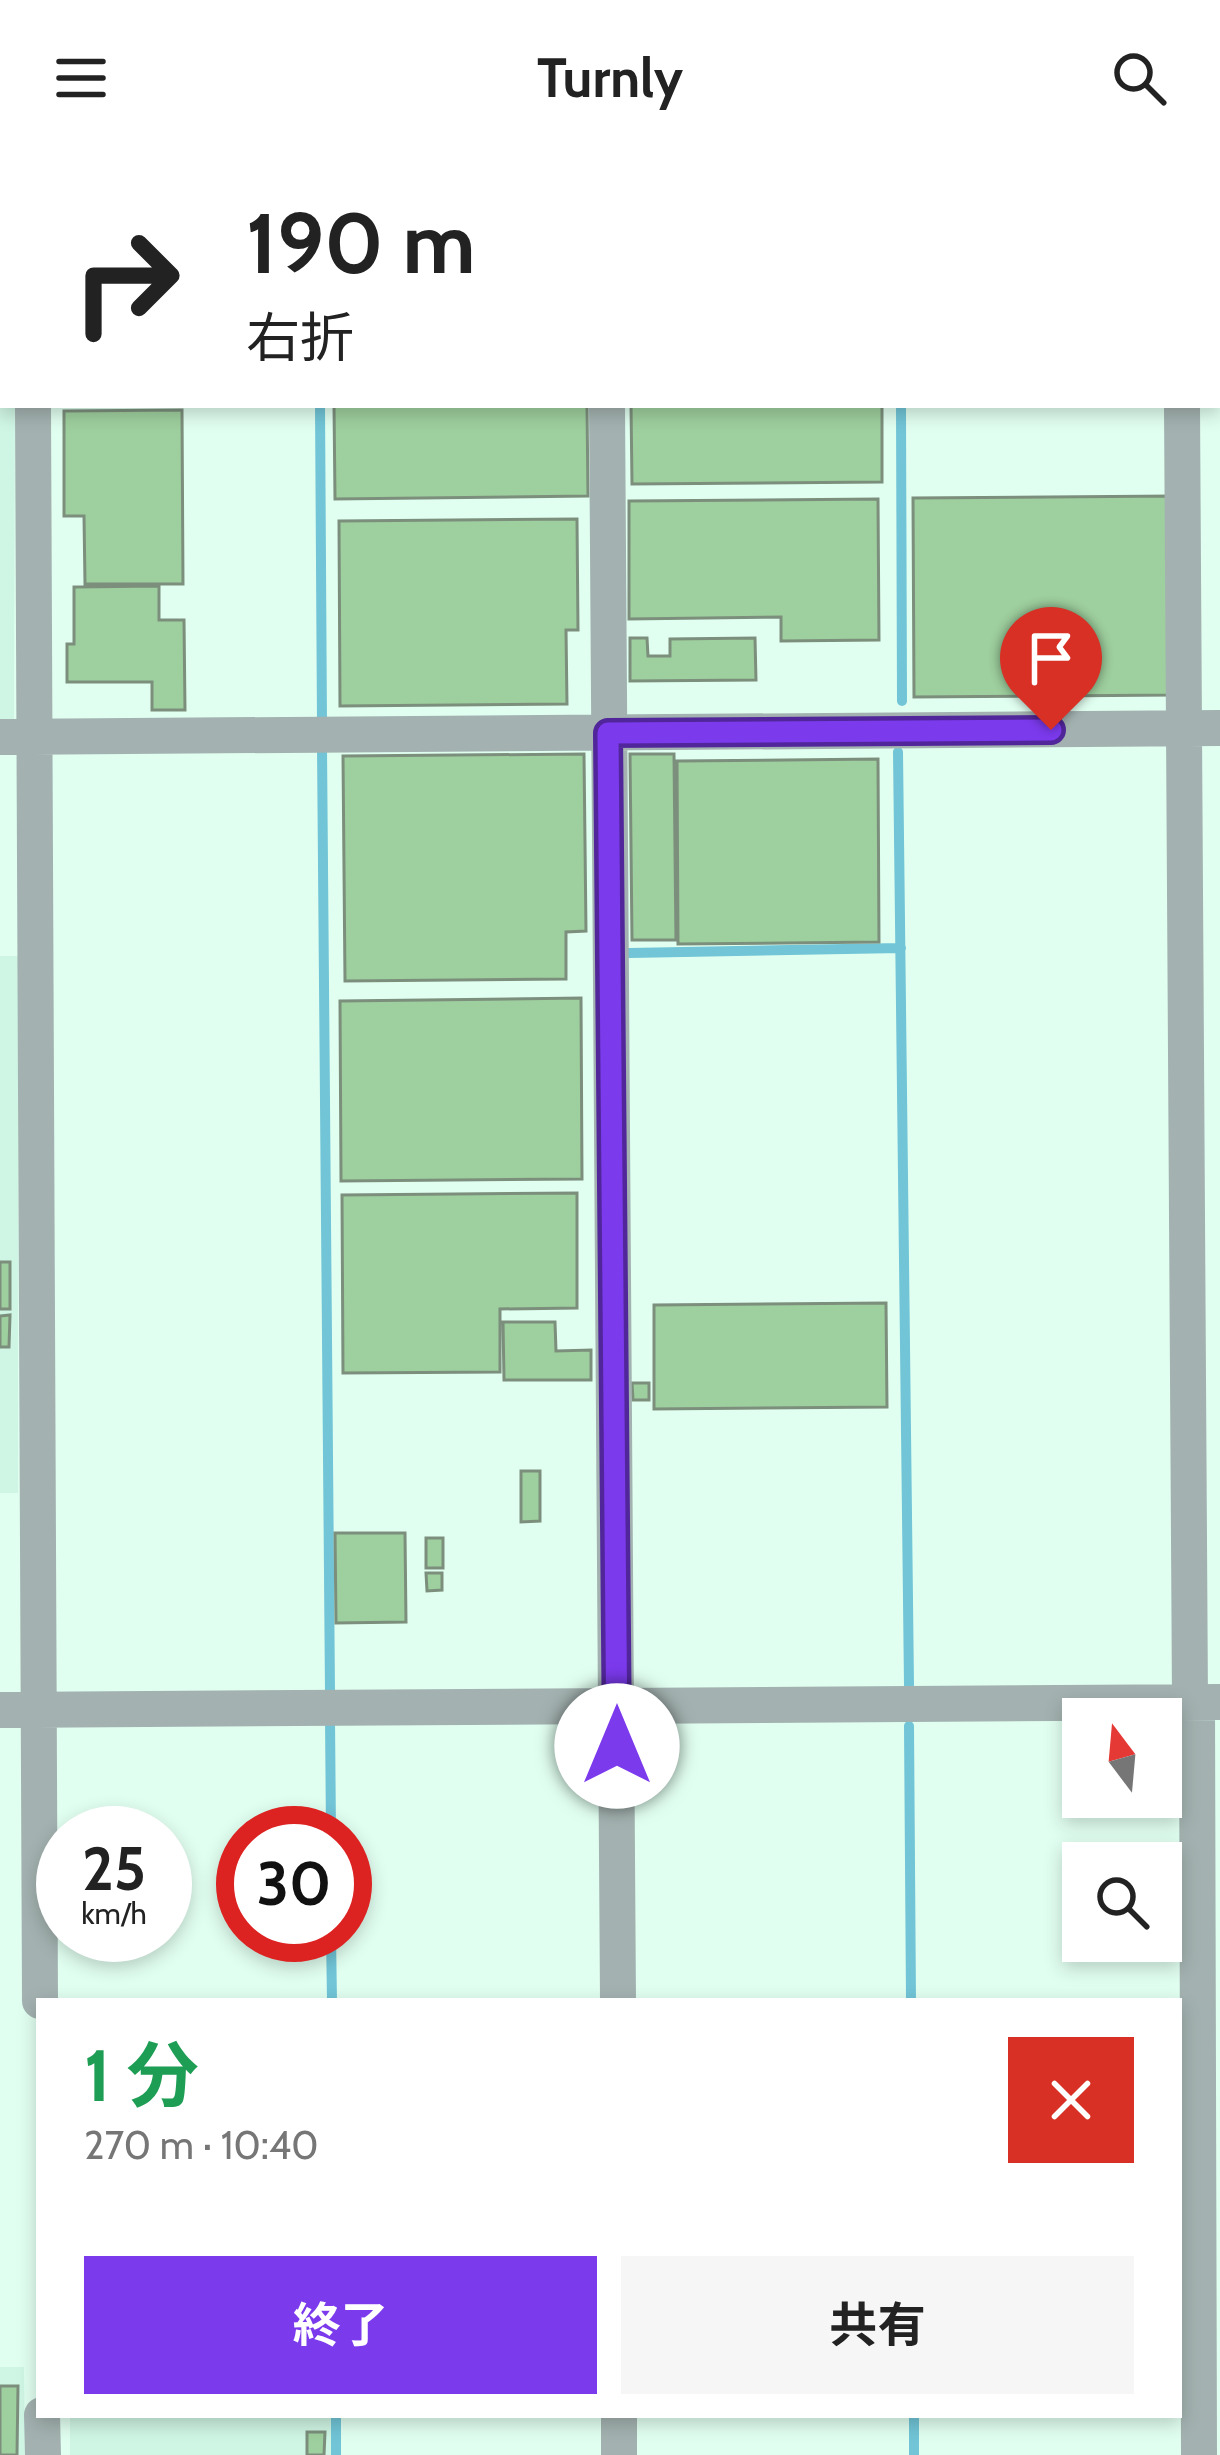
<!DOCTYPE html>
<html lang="ja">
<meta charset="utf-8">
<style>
body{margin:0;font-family:Cabin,"Noto Sans JP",sans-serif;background:#f6f6f6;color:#222;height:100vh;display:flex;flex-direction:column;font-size:45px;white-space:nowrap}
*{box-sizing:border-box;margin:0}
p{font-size:39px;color:#767676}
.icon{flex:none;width:66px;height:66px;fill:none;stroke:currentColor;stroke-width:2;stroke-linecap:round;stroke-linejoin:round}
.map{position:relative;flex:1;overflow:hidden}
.sheet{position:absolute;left:36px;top:1842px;width:1146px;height:420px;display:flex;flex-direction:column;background:#fff;border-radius:0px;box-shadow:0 6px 18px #0003}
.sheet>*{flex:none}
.top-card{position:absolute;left:0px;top:0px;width:1221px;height:252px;box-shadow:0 6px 18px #0003;background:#fff;color:#222;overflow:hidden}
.needle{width:78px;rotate:344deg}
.fabs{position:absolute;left:1062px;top:1542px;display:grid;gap:24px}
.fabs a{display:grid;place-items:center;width:120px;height:120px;border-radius:0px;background:#fff;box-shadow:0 6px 18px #0003;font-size:60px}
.speed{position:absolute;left:36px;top:1650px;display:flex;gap:24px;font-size:60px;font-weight:700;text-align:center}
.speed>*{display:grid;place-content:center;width:156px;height:156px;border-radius:50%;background:#fff;box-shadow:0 6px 18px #0003;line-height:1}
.speed small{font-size:30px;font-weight:400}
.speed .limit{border:18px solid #d22;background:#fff;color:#111}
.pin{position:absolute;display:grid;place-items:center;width:102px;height:102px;color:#fff;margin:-123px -51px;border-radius:50% 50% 50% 0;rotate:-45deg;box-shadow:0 0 12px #0007}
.pin .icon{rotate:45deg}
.me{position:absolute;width:132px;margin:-66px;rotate:0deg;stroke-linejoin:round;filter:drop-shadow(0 0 9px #0008)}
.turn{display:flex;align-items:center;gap:42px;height:252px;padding:0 48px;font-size:54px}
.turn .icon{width:156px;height:156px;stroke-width:2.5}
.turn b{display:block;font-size:84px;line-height:102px}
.round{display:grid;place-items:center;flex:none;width:126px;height:126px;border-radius:0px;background:#f6f6f6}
.overview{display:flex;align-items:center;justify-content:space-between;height:204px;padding:0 48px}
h1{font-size:72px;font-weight:700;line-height:90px;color:#1e9e55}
.button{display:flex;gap:24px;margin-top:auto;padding:24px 48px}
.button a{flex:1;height:138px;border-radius:0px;background:#7c3aed;color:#fff;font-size:48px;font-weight:700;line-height:138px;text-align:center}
.button a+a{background:#f6f6f6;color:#222}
header{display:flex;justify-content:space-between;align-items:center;height:156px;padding:0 48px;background:#fff;font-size:54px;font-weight:700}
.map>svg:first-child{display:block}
</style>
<header><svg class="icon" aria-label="menu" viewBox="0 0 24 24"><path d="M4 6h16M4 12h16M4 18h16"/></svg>Turnly<svg class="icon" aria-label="search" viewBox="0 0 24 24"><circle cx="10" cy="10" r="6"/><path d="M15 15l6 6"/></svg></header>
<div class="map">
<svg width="1220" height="2299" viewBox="0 0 1220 2299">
<rect width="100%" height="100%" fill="#e1fff1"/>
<path fill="#cff5e4" d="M618 0H889L618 3Z
M0 154 3 249H15L14 567H0Z
M0 800H18V1337H0Z
M0 2211H24L25 2299H0Z
M70 2259H332V2299H70Z"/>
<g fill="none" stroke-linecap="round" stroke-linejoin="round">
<path stroke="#71c5d7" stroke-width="10" d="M318 0V3
M900 0V3
M320 249 322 567
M901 249 902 545
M322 591 330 1537
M898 596 909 1529
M629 797 901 792
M330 1562 331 1677
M909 1570 911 1845
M331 1779 332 1845
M336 2259V2299
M914 2259V2299"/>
</g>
<path fill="#9ecf9e" stroke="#7c8f7c" stroke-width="3" d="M334 249H587L588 340 335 343Z
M631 249H882V326L632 328Z
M182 254 183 428H85L84 360H64V255Z
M1173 340 1174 539 914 541 913 342Z
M878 343 879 484 781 485V461L629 463V345Z
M577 363 578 474H566L567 548 340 550 339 365Z
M159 430V464H184L185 554H152V526H67V488H74V431Z
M630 482H647L648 500H670V483L755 482 756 524 630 525Z
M584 598 586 775 566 776V823L345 825 343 600Z
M630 598H674L676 784H632Z
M878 603 879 786 678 788 677 605Z
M581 842 582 1023 341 1025 340 845Z
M577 1037V1152L500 1153V1216L343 1217 342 1039Z
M0 1106H10V1153H0Z
M886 1147 887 1251 654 1253V1149Z
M10 1159 9 1191H0V1160Z
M503 1166H555L556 1195 591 1194V1224H504Z
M632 1227H649V1244H633Z
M521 1315H540V1365L521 1366Z
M335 1377H405L406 1466 336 1467Z
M426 1382H443V1412H426Z
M426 1417H442V1434L427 1435Z
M0 2230H18L17 2299H0Z
M307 2276H325L324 2299H307Z"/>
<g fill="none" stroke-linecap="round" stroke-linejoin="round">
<path stroke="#a3b2b0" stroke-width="36" d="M31 0V3
M606 0V3
M1181 0V3
M33 249 40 1845
M607 249 618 1845
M1182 249 1190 1546
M0 581 1220 572
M1197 1546 1199 2299
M0 1554 1220 1546
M42 2259 43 2299
M619 2259V2299"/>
</g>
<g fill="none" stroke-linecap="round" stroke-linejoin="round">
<defs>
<path id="route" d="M617 1590 608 577 1051 574"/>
</defs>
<use href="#route" stroke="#51269a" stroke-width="30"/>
<use href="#route" stroke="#7c3aed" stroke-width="21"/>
</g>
</svg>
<div class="fabs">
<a><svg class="needle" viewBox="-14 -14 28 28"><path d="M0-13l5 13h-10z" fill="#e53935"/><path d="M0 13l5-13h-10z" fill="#767676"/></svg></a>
<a><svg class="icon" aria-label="search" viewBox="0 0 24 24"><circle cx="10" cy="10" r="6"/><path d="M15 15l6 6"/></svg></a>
</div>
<div class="speed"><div>25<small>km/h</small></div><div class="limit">30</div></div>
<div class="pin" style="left:1051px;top:574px;background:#d93025"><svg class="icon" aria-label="arrive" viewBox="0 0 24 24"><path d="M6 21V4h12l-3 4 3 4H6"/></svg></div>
<svg class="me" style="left:617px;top:1590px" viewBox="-20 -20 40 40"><circle r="19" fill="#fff"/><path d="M0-13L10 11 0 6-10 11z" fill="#7c3aed"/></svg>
<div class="top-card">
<div class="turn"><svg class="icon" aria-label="right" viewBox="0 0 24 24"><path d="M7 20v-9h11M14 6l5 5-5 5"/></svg><div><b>190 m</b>右折</div></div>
</div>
<section class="sheet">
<div class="overview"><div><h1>1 分</h1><p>270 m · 10:40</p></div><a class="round" style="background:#d93025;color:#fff"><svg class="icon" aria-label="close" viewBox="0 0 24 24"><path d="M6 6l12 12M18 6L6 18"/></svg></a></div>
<div class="button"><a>終了</a><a>共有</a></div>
</section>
</div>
